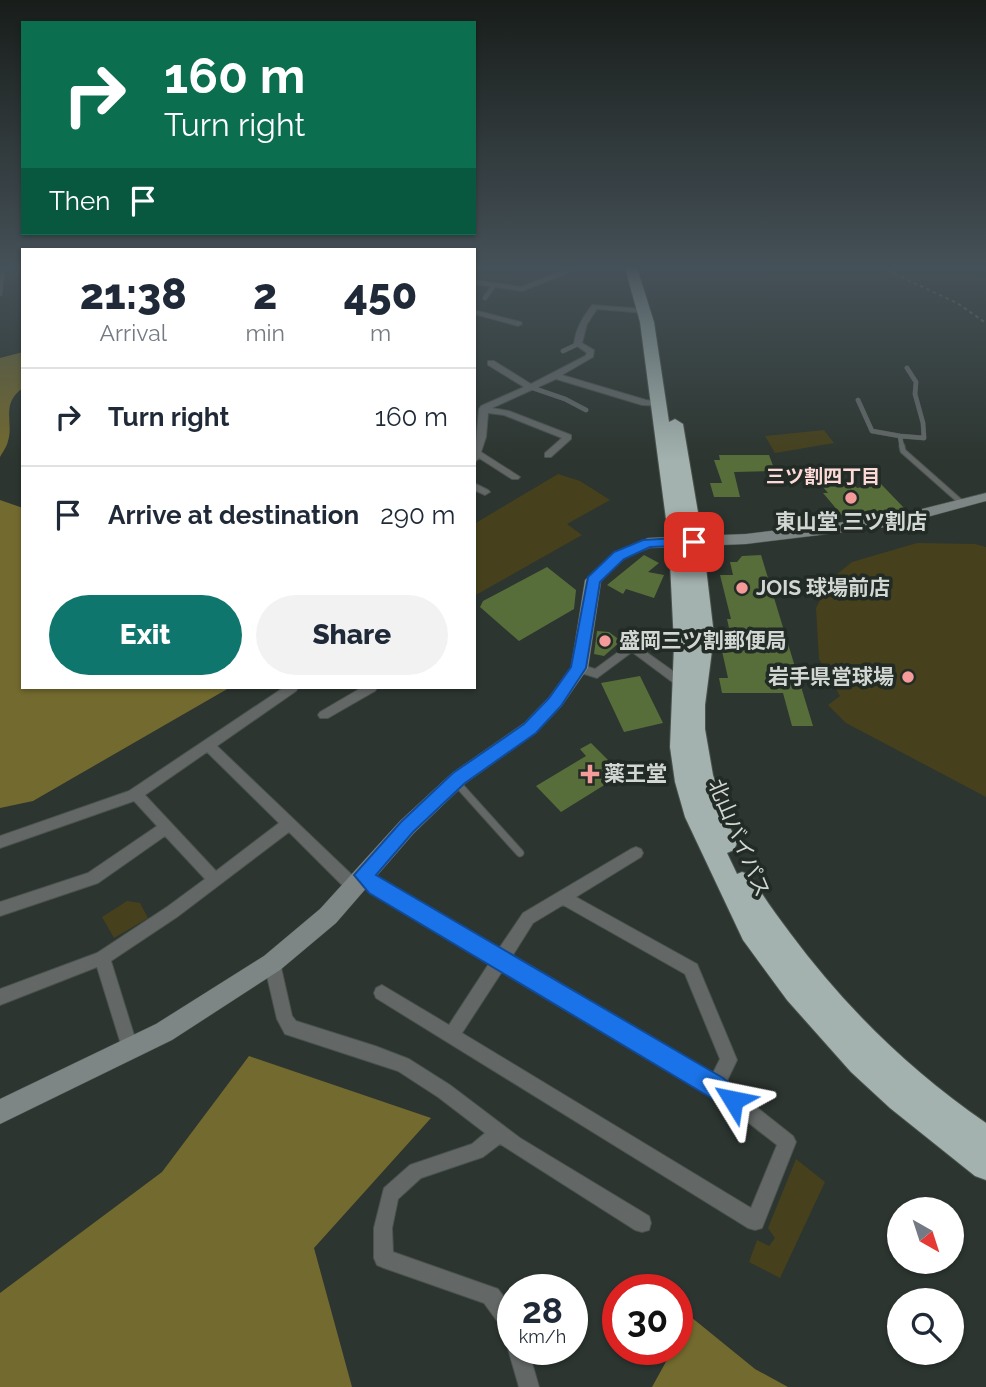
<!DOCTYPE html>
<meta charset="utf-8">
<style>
body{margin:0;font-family:Raleway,"Noto Sans JP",sans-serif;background:#f2f2f3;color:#1f2937;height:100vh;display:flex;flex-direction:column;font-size:26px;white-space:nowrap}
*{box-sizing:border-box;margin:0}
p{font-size:23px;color:#747a83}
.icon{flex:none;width:38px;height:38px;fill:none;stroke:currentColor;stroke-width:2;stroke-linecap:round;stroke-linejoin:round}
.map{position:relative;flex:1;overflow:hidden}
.side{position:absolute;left:21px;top:248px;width:455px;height:441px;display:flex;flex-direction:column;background:#fff;border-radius:0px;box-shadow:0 2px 5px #0004}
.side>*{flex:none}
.hud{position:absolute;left:21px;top:21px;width:455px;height:214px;border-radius:0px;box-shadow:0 2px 5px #0004;background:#0b6e4f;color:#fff;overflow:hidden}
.needle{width:46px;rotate:141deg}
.tools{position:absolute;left:887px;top:1197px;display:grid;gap:14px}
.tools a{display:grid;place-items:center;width:77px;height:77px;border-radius:50%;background:#fff;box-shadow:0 2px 5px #0004;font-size:35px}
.speed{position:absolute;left:497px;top:1274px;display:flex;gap:14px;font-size:35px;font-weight:700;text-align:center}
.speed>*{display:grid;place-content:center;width:91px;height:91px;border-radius:50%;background:#fff;box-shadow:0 2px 5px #0004;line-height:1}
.speed small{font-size:18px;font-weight:400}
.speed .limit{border:10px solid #d22;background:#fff;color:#111}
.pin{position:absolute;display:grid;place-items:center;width:60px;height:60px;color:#fff;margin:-30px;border-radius:14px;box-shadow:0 4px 10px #0006}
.me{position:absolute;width:77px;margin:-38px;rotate:305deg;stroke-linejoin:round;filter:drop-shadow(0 0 5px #0008)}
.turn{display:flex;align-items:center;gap:24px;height:147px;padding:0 28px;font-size:32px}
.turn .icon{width:91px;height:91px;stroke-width:2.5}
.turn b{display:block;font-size:49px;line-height:60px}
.then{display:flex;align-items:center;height:66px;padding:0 28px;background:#0003;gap:14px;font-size:26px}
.eta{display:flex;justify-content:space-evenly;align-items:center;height:119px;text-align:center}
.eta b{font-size:42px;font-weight:800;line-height:49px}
.button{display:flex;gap:14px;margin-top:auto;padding:14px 28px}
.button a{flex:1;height:80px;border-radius:42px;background:#0f766e;color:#fff;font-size:28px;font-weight:800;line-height:80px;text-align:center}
.button a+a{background:#f2f2f3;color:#1f2937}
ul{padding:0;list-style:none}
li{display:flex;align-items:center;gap:21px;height:98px;padding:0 28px;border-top:2px solid #e0e1e3}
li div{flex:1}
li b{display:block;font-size:26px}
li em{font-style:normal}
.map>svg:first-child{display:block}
</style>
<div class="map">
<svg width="986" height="1387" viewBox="0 0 986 1387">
<rect width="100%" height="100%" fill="#2c352f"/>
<path fill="#46411c" d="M824 430 834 443 775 453 765 436Z
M558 474 580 481 610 500 567 524 582 535 474 596V524Z
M917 543 975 544 986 547V797L846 723 828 705 840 696 819 659 816 608 831 579 852 562Z
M127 901 140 903 148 918 114 938 102 917Z
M796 1159 825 1182 780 1278 749 1262 757 1240 769 1246 775 1238 768 1228Z"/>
<path fill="#736a2f" d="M23 352V388C0 404 14 422 8 441 7 446 3 452 0 457V358Z
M0 500 23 508V688H229L33 801 0 808Z
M249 1056 431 1118 314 1248 352 1387H0V1293L162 1172Z
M691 1317 755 1369 788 1387H652L673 1349H677V1341Z"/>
<path fill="#576e3a" d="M719 455H769L775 471 734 472 740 497H714L710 483H722L714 460H720Z
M852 482 857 488 881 484 906 510 845 519 823 493H828L823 487Z
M644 555 659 563 648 572 664 575 654 598 626 589 623 594 607 585Z
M761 555 813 726H792L783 693H722L719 678H728L720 642 727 640 724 629 729 628 727 619H731L720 575H733L730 562H737L742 556Z
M547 567 576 590 574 609 519 641 480 607 483 601Z
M597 631 609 632 621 641 604 656 594 654Z
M640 676 663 723 624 732 601 683Z
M591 743 622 774 561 812 536 786 586 756 580 749Z"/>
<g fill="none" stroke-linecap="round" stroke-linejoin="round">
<defs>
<path id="lane-far2" d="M0 294 3 268
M485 298 494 285
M563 351 578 344
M530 387 565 399 586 410
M858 400 872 431 900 436 902 448
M900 436 924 438 923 423 915 394 916 382 907 368"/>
<path id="lane-far1" d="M902 446 903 451 963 504"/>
<path id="lane" d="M456 782 520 853"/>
<path id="street" d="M570 268H580L522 291 474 284V280L521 287Z
M592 305 644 309 648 311 644 313 597 309 587 324 582 343 594 350 593 357 562 375 646 400 662 402V406L642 405 556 379 492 408 509 411 571 435V439L551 457H545V453L562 438 504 415 488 413 486 437 481 452 520 477 518 479H512L479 458 474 463 479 409 481 406 524 387 488 365V361H494L531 384 585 356 587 353 574 344C576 328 583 317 592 305Z
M474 310 521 322 522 324 518 326 474 314Z
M474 483 488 490 490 492 485 495 474 490Z
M632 642 687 681 689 684 687 687H679L632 652 597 678 575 671 573 668 579 664 595 669Z
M283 688H298L296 691 217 746 351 874 359 880 357 875 359 870 364 869 369 870 381 882 498 950 523 913 631 849 636 847 641 849 643 853 641 857 576 897 697 964 737 1060 726 1083 793 1136 796 1142 762 1228 755 1230 748 1228 376 998 374 993 376 988 382 985 449 1025 490 962 371 892 361 881 362 885 360 890 355 892 341 884 289 832 177 917 111 961 138 1048 136 1054 130 1056 124 1054 97 967 0 1005V989L97 953 167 907 205 879 165 836 98 883 0 916V902L88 873 157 826 134 801 0 848V836L129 791ZM207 752 279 823 216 871 145 795ZM563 905 685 974 720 1059 712 1075 511 958 533 923ZM503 970 709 1092 777 1145 751 1208 462 1033Z
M361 688H377L375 691 328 718H320L318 715 320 712Z
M272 956 277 958 280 963 292 1016 296 1021 375 1046 409 1059 450 1085 520 1138 649 1216 651 1223 649 1230 642 1232 635 1230 500 1144 483 1157 421 1178 398 1199 392 1228 393 1252 498 1289 513 1309V1349H528L539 1387H519L508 1349 511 1342 506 1340 500 1325 484 1303 384 1268 377 1265 374 1258V1228L384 1188 410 1165 472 1144 485 1133 438 1097 398 1071 285 1034 277 1019 264 963 267 958Z"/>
<path id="secondary" d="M986 493V501L894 526 746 544 650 548 624 558 601 582 588 668 561 707 536 733 466 783 414 833 336 923 280 970 172 1040 0 1124V1099L156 1024 264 956 320 909 400 821 452 773 524 723 549 697 571 667 585 580 614 552 648 538 746 534 894 516Z"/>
<path id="highway" d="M625 268H637L654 322 669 422 675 419 683 424 703 542 714 635 705 705V729L713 775 726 818 737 843 734 850 727 853 737 874 742 872 751 875C762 896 776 914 790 933 845 1007 910 1071 986 1123V1180L975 1176 890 1108 851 1072 787 1000 743 940 685 817 675 782 670 747 674 645 669 542 640 322Z"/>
</defs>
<use href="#lane-far2" stroke="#4a524d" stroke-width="5"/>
<use href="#lane-far1" stroke="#4a524d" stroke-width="7"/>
<use href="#lane" stroke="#4a524d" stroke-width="9"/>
<use href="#street" stroke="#4a524d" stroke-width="2"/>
<use href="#secondary" stroke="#4a524d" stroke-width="1"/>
<use href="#highway" stroke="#4a524d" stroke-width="2"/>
<path stroke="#69716b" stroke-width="2" stroke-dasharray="3.5 3.5" stroke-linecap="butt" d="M882 268 957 303 986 323"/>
<use href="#lane-far2" stroke="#636867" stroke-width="4.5"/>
<use href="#lane-far1" stroke="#636867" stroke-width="5"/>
<use href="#lane" stroke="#636867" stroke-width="7"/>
<use href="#street" fill="#636867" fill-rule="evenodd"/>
<use href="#secondary" fill="#7d8684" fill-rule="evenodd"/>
<use href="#highway" fill="#a4b2af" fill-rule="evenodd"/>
</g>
<linearGradient id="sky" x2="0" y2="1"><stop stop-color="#181d1a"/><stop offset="0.58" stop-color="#455158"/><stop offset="1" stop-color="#455158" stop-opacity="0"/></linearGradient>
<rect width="986" height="462" fill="url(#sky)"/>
<path fill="#1a73e8" stroke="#114b97" stroke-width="2" d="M694 537 701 542 699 545 650 547 624 559 600 582 586 668 561 706 536 733 465 783 413 832 376 875 723 1078 741 1092 744 1100 741 1108 733 1111 369 893 354 875 401 822 453 773 524 724 549 698 571 667 588 577 614 552 643 540Z"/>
<g fill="#f59b9a" stroke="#222b25" stroke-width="2.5">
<circle cx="851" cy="498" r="7"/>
<circle cx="742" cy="588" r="7"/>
<circle cx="605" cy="641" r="7"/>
<circle cx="908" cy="677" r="7"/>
<path d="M586.5 763.5h7v7h7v7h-7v7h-7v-7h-7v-7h7z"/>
</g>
<g text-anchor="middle" stroke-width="7" stroke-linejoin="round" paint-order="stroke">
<g font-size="19" font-weight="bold" fill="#fddad8" stroke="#222b25">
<text x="823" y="483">三ツ割四丁目</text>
</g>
<g font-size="21" font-weight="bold" fill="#d2d7d3" stroke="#222b25" text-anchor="start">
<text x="851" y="529" text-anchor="middle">東山堂 三ツ割店</text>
<text x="756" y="595">JOIS 球場前店</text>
<text x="619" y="648">盛岡三ツ割郵便局</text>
<text x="894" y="684" text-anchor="end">岩手県営球場</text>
<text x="604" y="781">薬王堂</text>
</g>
<g font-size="21" fill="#d2d7d3" stroke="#222b25">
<text transform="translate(739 838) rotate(67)" y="7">北山バイパス</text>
</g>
</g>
</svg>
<div class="tools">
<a><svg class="needle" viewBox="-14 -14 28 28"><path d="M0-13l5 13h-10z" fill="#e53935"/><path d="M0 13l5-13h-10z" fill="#747a83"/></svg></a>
<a><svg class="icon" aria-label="search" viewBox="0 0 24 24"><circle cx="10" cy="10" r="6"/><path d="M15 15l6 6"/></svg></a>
</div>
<div class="speed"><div>28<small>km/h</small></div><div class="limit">30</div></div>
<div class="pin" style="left:694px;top:542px;background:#d93025"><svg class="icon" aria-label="arrive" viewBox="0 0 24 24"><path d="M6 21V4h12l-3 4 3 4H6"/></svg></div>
<svg class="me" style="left:733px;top:1100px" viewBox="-20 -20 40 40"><path d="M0-17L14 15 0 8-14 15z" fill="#1a73e8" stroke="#fff" stroke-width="4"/></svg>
<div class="hud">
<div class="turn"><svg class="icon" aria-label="right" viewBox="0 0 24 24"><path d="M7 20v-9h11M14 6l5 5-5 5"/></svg><div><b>160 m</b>Turn right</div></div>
<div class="then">Then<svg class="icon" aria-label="arrive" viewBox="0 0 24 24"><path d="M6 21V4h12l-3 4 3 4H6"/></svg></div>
</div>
<section class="side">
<div class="eta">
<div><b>21:38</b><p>Arrival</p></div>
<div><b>2</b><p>min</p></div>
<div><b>450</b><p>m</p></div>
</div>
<ul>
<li><svg class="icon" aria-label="right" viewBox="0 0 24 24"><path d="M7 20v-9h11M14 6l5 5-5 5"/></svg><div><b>Turn right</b></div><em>160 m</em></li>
<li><svg class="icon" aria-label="arrive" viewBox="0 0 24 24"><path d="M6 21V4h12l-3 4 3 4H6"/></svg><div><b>Arrive at destination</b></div><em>290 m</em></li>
</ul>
<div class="button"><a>Exit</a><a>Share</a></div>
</section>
</div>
